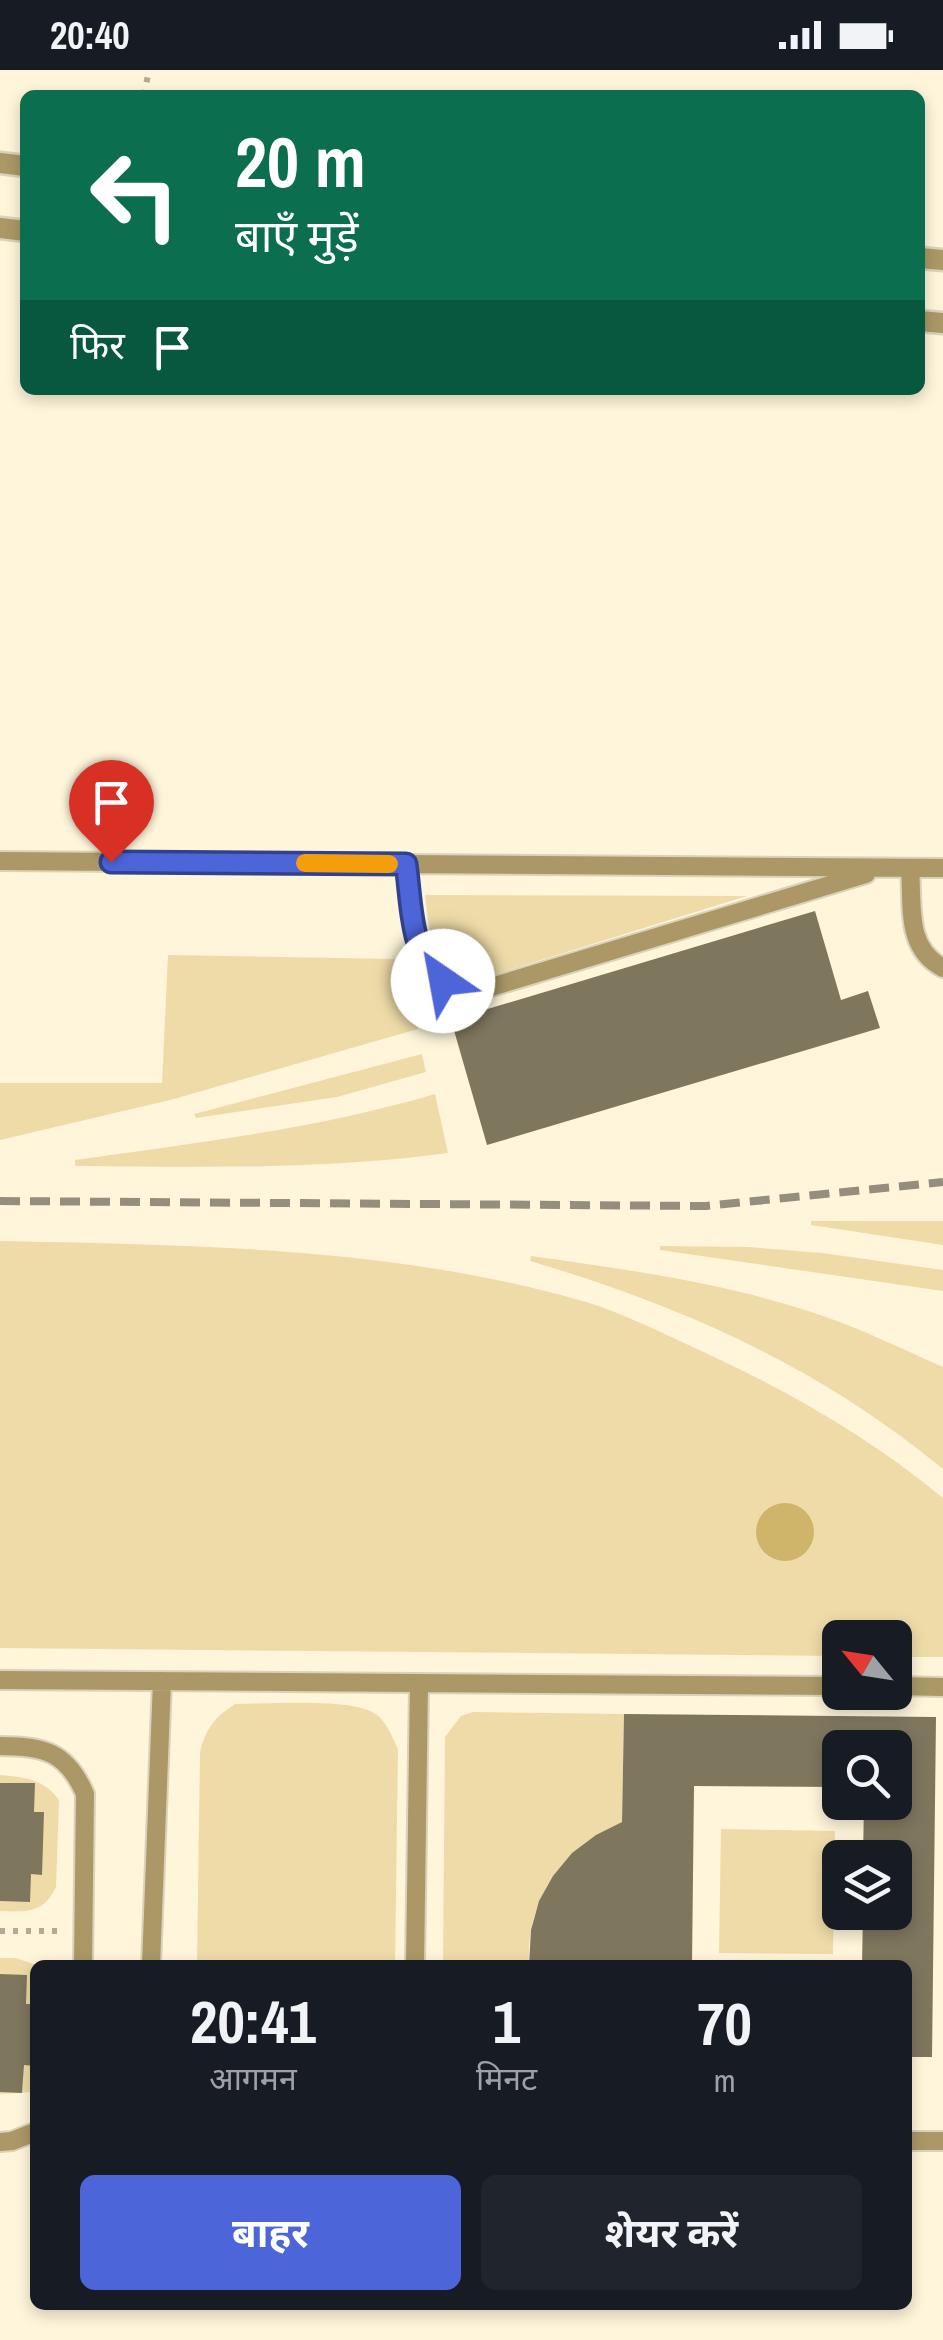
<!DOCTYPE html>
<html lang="hi">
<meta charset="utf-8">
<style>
body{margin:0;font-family:"Archivo Narrow","Noto Sans Devanagari",sans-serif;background:#20242c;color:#f1f3f6;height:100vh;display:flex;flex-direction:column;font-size:38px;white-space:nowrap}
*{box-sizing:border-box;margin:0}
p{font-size:32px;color:#9ea1a6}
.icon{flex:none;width:55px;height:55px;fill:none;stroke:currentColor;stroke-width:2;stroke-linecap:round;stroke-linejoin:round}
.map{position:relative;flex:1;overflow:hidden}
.side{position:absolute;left:30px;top:1890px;width:882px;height:350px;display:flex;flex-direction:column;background:#171b24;border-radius:15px;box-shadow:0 5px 15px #0003}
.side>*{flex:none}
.guide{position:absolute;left:20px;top:20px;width:905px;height:305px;border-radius:15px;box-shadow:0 5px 15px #0003;background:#0b6e4f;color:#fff;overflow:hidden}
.needle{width:65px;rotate:300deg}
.buttons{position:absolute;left:822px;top:1550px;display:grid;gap:20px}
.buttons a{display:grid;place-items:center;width:90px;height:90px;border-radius:15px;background:#171b24;box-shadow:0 5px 15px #0003;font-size:50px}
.pin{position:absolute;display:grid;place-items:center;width:85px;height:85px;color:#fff;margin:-102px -42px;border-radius:50% 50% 50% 0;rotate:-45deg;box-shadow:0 0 10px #0007}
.pin .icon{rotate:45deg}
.me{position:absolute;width:110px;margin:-55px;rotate:327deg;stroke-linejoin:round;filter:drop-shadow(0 0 8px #0008)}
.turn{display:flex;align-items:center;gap:35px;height:210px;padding:0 50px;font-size:45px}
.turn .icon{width:130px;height:130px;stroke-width:2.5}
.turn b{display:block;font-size:70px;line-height:85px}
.then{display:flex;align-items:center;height:95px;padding:0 50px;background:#0003;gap:20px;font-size:38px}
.eta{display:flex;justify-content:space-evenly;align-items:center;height:170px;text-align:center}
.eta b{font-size:60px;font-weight:700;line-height:70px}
.primary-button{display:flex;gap:20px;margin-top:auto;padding:20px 50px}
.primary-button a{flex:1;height:115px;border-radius:15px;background:#4c65d9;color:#fff;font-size:40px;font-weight:700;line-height:115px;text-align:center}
.primary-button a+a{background:#20242c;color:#f1f3f6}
.status{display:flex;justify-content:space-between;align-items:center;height:70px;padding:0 50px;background:#171b24;direction:ltr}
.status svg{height:28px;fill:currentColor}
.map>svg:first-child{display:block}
</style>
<div class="status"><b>20:40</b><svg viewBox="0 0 49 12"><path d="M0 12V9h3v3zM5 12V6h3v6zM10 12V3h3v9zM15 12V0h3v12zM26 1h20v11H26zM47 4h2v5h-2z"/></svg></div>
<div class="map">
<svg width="943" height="2270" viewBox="0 0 943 2270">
<rect width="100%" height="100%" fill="#fef5da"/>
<path fill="#eedba8" d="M425 825 747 826 483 908C431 907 430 867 425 825Z
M168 885 394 889C414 896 414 918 418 936L414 939 418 959 170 1030 0 1070V1013H162Z
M422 984 426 1002 337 1027 196 1048 194 1044Z
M435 1024 448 1083C324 1100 201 1097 75 1096V1090C196 1073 317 1059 435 1024Z
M811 1151H943V1175L811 1155Z
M0 1171C195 1175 397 1177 586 1232 619 1242 652 1258 684 1273 775 1314 865 1363 943 1428V1587H895V1568H840V1586L0 1578Z
M660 1176 748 1177 822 1183 943 1200V1221L660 1180Z
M531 1186C629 1200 729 1213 823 1246 864 1260 904 1280 943 1297V1399C820 1297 682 1236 530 1191Z
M235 1634C266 1634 356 1627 377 1645 388 1654 392 1667 398 1679L395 1895H197L200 1682C206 1658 215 1647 235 1634Z
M473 1642 624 1644 622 1752C565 1780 525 1828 529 1895H443L445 1667 461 1646Z
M0 1705C24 1707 44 1709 59 1730L56 1817C44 1843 27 1842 0 1841Z
M721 1759 835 1761 833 1884 719 1883Z
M0 1888H16L36 1895 34 2022 0 2024Z"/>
<path fill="#cfb56a" d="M756 1462a29 29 0 1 1 58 0a29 29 0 1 1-58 0Z"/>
<path fill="#7f765e" d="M815 841 841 930 868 921 880 958 487 1075 451 950Z
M624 1644 936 1647 932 1987H908V1895H862L863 1842H895V1788H863L864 1732H895V1678H840V1717L694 1716 692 1895H529L531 1860 539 1831 553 1806 572 1783 596 1765 622 1752Z
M0 1713H35L34 1742H44L42 1805 31 1804 30 1832 0 1831Z
M0 1904 27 1905 26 1934H35V1996L24 1995 22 2023 0 2022Z"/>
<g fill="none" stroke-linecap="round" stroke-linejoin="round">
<defs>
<path id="service" d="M0 791 943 798
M406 794C413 847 408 916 478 921L866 804
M910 798C913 836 905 878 943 898
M0 1610 840 1616
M895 1616 943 1617
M0 1676C44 1676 67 1682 85 1724L83 1895
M151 1895 162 1611
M415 1895 419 1613
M908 2071H943
M0 2072 12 2071 35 2062"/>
<path id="tertiary" d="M0 93 25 96
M0 158 25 161
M920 188 943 190
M920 251 943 253"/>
</defs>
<use href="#service" stroke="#dad2ba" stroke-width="22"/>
<use href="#tertiary" stroke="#dad2ba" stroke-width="25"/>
<path stroke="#b1aa96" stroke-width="6" stroke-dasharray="5 8" stroke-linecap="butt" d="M144 25 149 0
M0 1861H59"/>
<use href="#service" stroke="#ab9866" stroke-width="18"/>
<use href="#tertiary" stroke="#ab9866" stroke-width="20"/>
<path stroke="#958e7d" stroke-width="8" stroke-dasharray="20 10" stroke-linecap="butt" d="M0 1131 706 1136 943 1112"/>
</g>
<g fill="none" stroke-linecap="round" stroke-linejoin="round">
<defs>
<path id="route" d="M111 792 406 794C412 835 409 883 443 911"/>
</defs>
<use href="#route" stroke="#31428d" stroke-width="25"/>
<use href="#route" stroke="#4c65d9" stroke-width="18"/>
<path stroke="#f59e0b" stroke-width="18" d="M305 793 389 794"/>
</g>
</svg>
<div class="buttons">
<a><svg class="needle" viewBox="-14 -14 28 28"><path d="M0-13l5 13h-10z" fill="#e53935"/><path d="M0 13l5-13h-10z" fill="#9ea1a6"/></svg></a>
<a><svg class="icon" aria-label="search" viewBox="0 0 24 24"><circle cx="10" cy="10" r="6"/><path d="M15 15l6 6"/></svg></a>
<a><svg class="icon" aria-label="layers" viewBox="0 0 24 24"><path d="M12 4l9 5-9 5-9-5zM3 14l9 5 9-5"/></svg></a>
</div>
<div class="pin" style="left:111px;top:792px;background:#d93025"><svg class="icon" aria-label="arrive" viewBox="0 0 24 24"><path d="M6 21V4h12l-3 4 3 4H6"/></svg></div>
<svg class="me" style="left:443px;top:911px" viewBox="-20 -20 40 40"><circle r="19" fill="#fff"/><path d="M0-13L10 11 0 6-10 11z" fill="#4c65d9"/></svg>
<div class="guide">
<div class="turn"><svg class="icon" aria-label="left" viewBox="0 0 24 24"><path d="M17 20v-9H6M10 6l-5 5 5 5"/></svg><div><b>20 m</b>बाएँ मुड़ें</div></div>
<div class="then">फिर<svg class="icon" aria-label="arrive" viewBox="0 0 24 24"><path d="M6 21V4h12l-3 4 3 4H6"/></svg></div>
</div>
<section class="side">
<div class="eta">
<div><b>20:41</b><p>आगमन</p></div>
<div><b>1</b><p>मिनट</p></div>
<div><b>70</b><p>m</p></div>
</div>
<div class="primary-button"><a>बाहर</a><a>शेयर करें</a></div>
</section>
</div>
